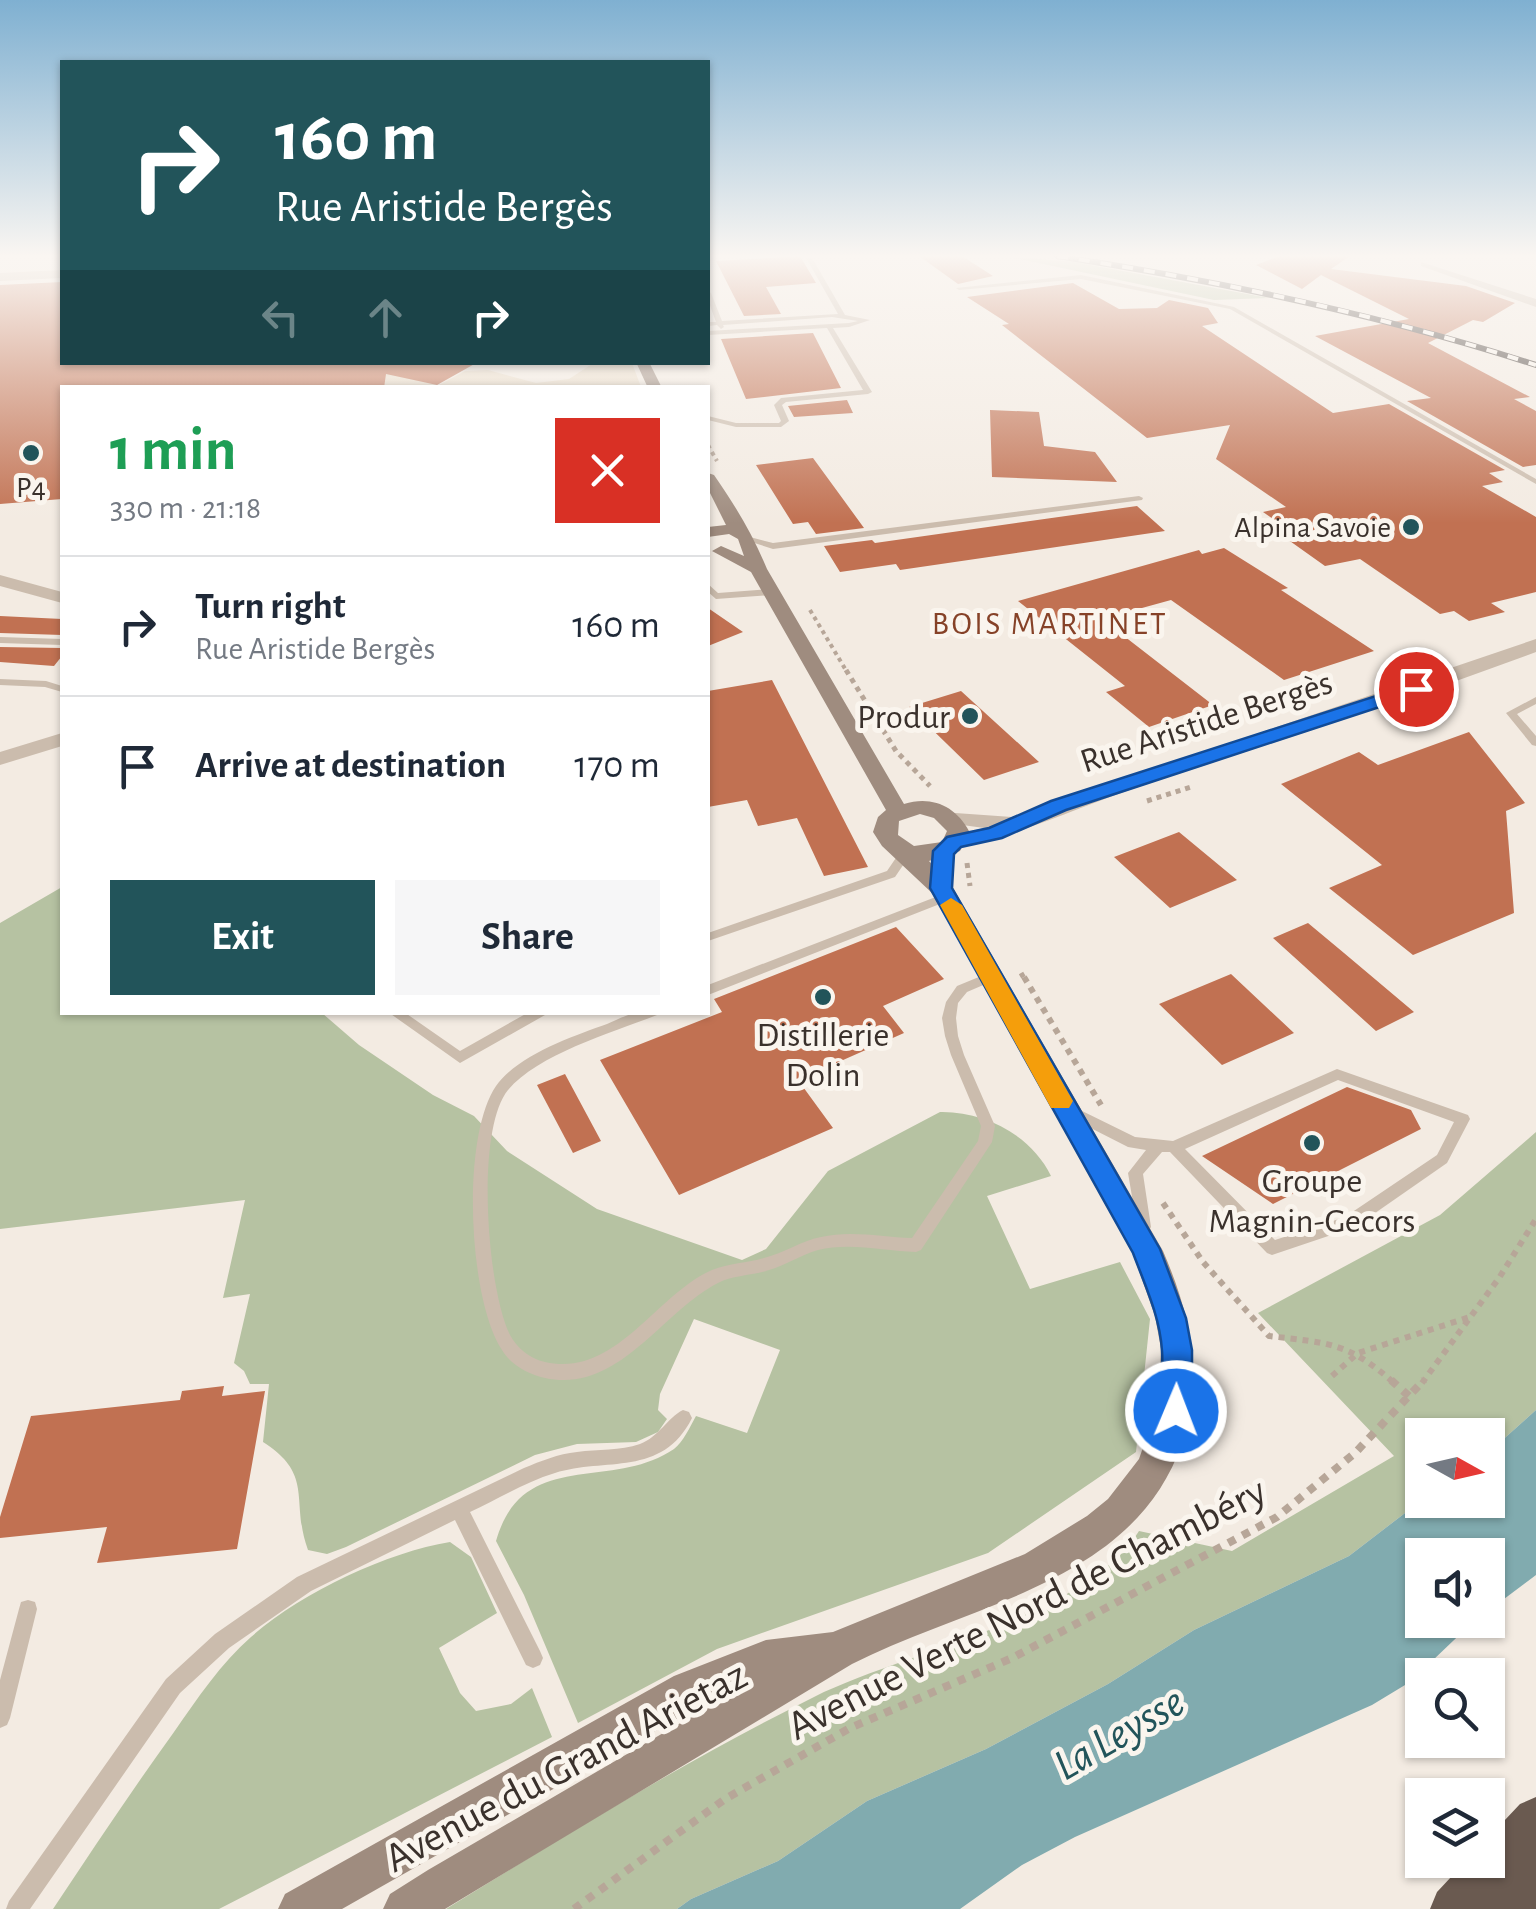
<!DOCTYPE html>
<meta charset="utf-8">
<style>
body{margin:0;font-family:"Alegreya Sans",sans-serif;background:#f6f6f7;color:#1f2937;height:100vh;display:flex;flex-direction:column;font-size:38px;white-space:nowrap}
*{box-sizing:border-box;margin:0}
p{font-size:32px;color:#747a83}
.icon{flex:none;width:55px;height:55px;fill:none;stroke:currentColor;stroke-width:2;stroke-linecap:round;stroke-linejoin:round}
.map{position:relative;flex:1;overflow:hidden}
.panel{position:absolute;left:60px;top:385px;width:650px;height:630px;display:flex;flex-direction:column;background:#fff;border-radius:0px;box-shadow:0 2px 8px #0004}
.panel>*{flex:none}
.hud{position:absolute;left:60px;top:60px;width:650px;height:305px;border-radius:0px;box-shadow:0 2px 8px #0004;background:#22545a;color:#fff;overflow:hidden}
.needle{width:65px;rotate:98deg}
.tools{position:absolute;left:1405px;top:1418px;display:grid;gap:20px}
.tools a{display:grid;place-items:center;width:100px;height:100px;border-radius:0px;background:#fff;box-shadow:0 2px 8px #0004;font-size:50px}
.pin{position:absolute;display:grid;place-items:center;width:85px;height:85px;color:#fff;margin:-42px;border:5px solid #fff;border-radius:50%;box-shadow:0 2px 10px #0007}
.me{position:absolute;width:110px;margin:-55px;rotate:1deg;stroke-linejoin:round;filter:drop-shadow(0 0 8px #0008)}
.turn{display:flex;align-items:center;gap:35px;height:210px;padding:0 50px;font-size:45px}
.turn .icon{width:130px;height:130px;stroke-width:2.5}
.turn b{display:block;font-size:70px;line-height:85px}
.lanes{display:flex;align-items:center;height:95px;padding:0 50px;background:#0003;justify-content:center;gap:50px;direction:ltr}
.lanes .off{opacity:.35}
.round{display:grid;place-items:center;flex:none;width:105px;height:105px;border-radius:0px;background:#f6f6f7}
.head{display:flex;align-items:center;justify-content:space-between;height:170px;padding:0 50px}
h1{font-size:60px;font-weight:700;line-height:75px;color:#1e9e55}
.cta{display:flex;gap:20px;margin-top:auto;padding:20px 50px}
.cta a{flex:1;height:115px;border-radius:0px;background:#22545a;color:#fff;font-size:40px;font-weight:700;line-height:115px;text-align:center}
.cta a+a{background:#f6f6f7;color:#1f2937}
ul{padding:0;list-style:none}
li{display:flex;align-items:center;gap:30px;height:140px;padding:0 50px;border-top:2px solid #e0e1e3}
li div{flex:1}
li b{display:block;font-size:38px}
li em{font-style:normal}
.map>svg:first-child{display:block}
</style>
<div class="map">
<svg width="1536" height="1909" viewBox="0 0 1536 1909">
<rect width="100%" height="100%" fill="#f3ebe2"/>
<path fill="#b6c2a2" d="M1005 256 1074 262 1269 298 1214 300Z
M62 887V1012L322 1013 359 1045 433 1095 474 1116 507 1151 597 1209 742 1260 766 1249 828 1171 940 1112C985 1111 1032 1136 1051 1176L987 1196 1030 1289 1120 1262 1150 1319 1136 1452 988 1553 717 1649 578 1723 524 1595 496 1541C523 1447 611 1492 674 1449 683 1442 690 1427 696 1416L747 1433 780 1350 694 1319 660 1394 658 1410 667 1419 658 1432 636 1442 577 1444 535 1455 346 1547 327 1554 308 1550C290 1501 315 1475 263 1442L269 1384H250L244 1371 234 1363 250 1294 223 1298 245 1200 0 1229V923Z
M1536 1132V1410L1488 1453V1435H1422V1500L1349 1556 1194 1630 1108 1684 986 1749 867 1801 778 1861 691 1899 677 1909H446C567 1834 687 1760 814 1697 904 1652 1087 1617 1139 1531L1232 1551 1394 1456 1258 1313 1440 1215Z
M450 1542 471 1557 497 1613 439 1648 460 1693 476 1711 511 1704 532 1688 552 1737 219 1909H53C93 1849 132 1790 174 1732 197 1699 221 1663 251 1637 299 1594 387 1552 450 1542Z"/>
<path fill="#eaddca" d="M595 362 632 363 641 387 324 388 365 368 439 385 465 371 488 370 536 383 569 379Z"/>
<path fill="#81abaf" d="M1536 1410V1575L1488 1611V1555H1422V1620H1475L1410 1682 1372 1705 1075 1837 1022 1865 960 1909H677L691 1899 778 1861 867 1801 986 1749 1108 1684 1194 1630 1349 1556 1422 1500H1488V1453Z"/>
<path fill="#c17152" d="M800 256 816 283 766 287 781 314 744 316 716 261Z
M919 256H962L993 276 958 284Z
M1279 256H1350L1331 269 1466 286 1515 303 1483 322 1473 320 1428 343 1530 397 1514 399 1536 411V465L1523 467 1407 401 1431 398 1315 336 1409 319 1321 275 1302 289 1256 265Z
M62 282V362H478L437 385 386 374 384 388H62V499L0 504V285Z
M1073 283 1119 309 1157 308 1169 300 1208 308 1218 323 1202 326 1333 413 1389 404 1505 470 1489 473 1503 482 1482 486 1536 517V592L1491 603 1505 612 1469 621 1454 611 1440 614 1360 559 1325 566 1287 539 1299 537 1263 512 1286 507 1216 459 1230 425 1147 438 1002 325 1009 324 967 297Z
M813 333 841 388 746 399 721 339Z
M847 400 853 413 794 417 788 406Z
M990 410 1039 412 1044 446 1095 452 1117 482 992 477Z
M813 458 840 495 864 528 816 534 808 522 793 524 756 465Z
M1137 506 1165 531 900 570 896 564 840 572 824 546 872 540 875 543Z
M1224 548 1288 588 1281 590 1374 651 1284 680 1171 600 1102 619 1213 705 1149 727 1106 692 1125 686 1018 601 1199 550 1202 554Z
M708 608 743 632 708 646Z
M0 616 62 619V635L0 633Z
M0 647 62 648V656L54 666 0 662Z
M772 680 868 867 824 876 797 818 758 826 747 800 708 807V691Z
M961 691 1039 762 984 780 909 707Z
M1469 732 1525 803 1506 811 1514 913 1413 955 1329 888 1382 865 1281 784 1359 752 1378 765Z
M1179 832 1237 880 1170 908 1114 857Z
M1308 923 1344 953 1414 1012 1376 1031 1273 938Z
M896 927 944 979 883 1006 904 1033 798 1080 833 1128 679 1195 600 1060 722 1012 714 999Z
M1231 974 1294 1033 1222 1065 1159 1004Z
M565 1074 601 1141 573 1153 537 1085Z
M1347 1087 1411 1110 1421 1129 1273 1204 1202 1156Z
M224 1386 222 1396 265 1391 237 1549 97 1563 107 1527 0 1538V1517L31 1416 180 1400 182 1391Z"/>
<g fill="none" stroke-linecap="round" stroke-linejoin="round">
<path stroke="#b7a698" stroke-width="4" stroke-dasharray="4 4" stroke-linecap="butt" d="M708 445 717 461
M810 610 847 672"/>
<path stroke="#b7a698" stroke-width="5" stroke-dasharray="5 5" stroke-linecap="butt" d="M846 670 896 751 930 786
M1147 801 1194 786
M967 863 970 886
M1021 973 1025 980"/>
<path stroke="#b7a698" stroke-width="6" stroke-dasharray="6 6" stroke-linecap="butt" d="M1024 977 1101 1105
M1163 1203 1203 1262 1269 1336C1328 1343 1348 1342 1394 1383
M1332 1376 1358 1353 1470 1317
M1422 1383 1499 1278 1536 1219"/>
<path stroke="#b7a698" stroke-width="8" stroke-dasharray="8 8" stroke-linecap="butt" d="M1391 1380 1411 1398
M574 1909 725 1799 850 1728 1012 1658 1277 1517 1355 1453 1424 1380"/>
<path fill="#cbbcad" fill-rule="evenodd" d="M805 256H811L845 315 870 320 849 327 833 328 872 392 868 394 786 402 782 405 789 421 781 427H736L708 420V416L736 423H779L781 421 774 405 781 398 863 390 827 328 708 335V331L849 323 858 321 832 317 723 325 724 327 721 329 717 325 708 326V322H716L708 300V291L711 293 722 321 838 314Z
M1081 275 1234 307 1536 479V484L1230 309 1081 279 959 290 956 288Z
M1139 496 1143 498 1142 500 773 549 742 539 746 536 773 543Z
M708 584 718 593 771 589 775 592 771 595 716 599 708 592Z
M0 637 62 639V645L0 643Z
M0 679 46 681 62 686V692L45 687 0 685Z
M1536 697V704L1517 714 1536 736V746L1532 745 1506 713Z
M906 848 912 852 895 877 708 941V933L887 871 902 849Z
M946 893 952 897 950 900 708 995V985Z
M991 972 997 977 995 980 967 992 958 1003 956 1018 958 1036 964 1055 995 1126 992 1142 921 1250 916 1252C885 1251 849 1242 818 1250 801 1255 786 1265 769 1270 752 1276 733 1275 718 1283 661 1312 619 1394 545 1378 528 1374 511 1365 502 1350 468 1298 461 1137 496 1086 518 1055 573 1036 607 1024 616 1020 626 1015 636 1013 643 1012 651 1012 658 1012L657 1015C614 1032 538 1054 508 1090 475 1130 487 1289 510 1335 517 1348 530 1359 545 1362 616 1378 655 1295 712 1270 729 1263 747 1263 764 1258 784 1253 801 1241 821 1237 850 1230 882 1237 912 1238L978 1141 981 1126 951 1055 945 1036 942 1018 946 1002 957 986Z
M388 1012H404L460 1051 529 1012H546L545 1015 460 1063Z
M1337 1069 1468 1115 1470 1119 1447 1163 1355 1227 1272 1255 1267 1253 1170 1152H1162L1143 1174 1151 1227 1148 1232 1143 1233 1138 1232 1128 1173 1146 1150 1128 1147 1071 1118 1069 1114 1071 1110 1076 1108 1135 1137 1173 1141ZM1338 1080 1454 1122 1437 1155 1345 1217 1275 1240 1185 1149Z
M683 1410 689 1412 692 1418C662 1478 605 1457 555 1473 525 1482 498 1499 470 1512L540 1651 543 1658 540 1665 533 1668 526 1665 455 1520 311 1591 229 1648 180 1693 30 1909H6L9 1901 166 1679 215 1634 297 1577 524 1468C541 1461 558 1454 577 1452 598 1449 620 1451 640 1444 659 1437 667 1418 683 1410Z
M28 1600 35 1602 37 1609 10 1718 7 1725 0 1728V1680L19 1609 21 1602Z"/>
<path fill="#cbbcad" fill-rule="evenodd" d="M1421 262 1536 299V307L1421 266Z
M62 270V278L0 281V273Z
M0 575 62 592V603L0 586Z"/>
<path fill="#cbbcad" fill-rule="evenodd" d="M1536 639V652C1407 700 1275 742 1144 785 1081 806 1020 835 955 849L944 842 947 837 984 828 941 822 938 817 941 812 1012 817Z
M62 733V746L0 765V752Z"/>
<path fill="#9f8c7f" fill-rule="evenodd" d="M636 362H649L662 388H648Z
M708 473 714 475C735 505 753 535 767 569L904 804C931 795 956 806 969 831L960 851 929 861 953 888 1163 1251C1190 1314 1205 1376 1182 1443 1134 1584 968 1604 852 1664L445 1909H383L390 1894 428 1870 737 1690 701 1705 342 1909H278L285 1894 674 1676 766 1640 833 1632 1025 1554 1087 1516 1108 1499 1139 1459 1159 1401 1161 1349 1155 1316 1133 1254 932 893 882 846 873 832 878 817 886 810 751 572 712 551 721 546 744 556 738 539 729 534 708 537V527L726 525 708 489ZM920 814 934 818 947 831 942 842 914 846 898 835 899 821Z"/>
<path fill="#6a5a50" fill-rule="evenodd" d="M1536 1797V1909H1430L1437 1892 1467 1860H1488V1838L1520 1804Z"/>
<defs>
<path id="rail" d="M1057 256C1220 281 1379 314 1536 365"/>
</defs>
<use href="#rail" stroke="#3a312c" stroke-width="6"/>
<use href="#rail" stroke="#faf5ee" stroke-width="4" stroke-dasharray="11" stroke-linecap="butt"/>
</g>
<linearGradient id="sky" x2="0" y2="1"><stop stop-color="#7fb0d1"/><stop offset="0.49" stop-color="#faf6f2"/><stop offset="1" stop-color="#faf6f2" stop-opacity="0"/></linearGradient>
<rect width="1536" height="523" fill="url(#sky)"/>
<path fill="#1a73e8" stroke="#114b97" stroke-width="2.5" d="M1416 683 1422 685V693L1066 810 1002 838 961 847 954 854 952 888 1160 1249 1186 1318 1192 1350V1411L1187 1421 1176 1426 1166 1421C1156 1400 1164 1374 1162 1351 1160 1317 1145 1285 1133 1253L930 888 933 851 947 837 989 828 1051 801Z"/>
<path fill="#f59e0b" d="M951 898 962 905 1069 1094 1073 1101 1069 1108H1051L940 905Z"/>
<g fill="#22545a" stroke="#faf5ee" stroke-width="4">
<circle cx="31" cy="453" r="10"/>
<circle cx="1411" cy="527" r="10"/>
<circle cx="970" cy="716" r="10"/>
<circle cx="823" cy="997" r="10"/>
<circle cx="1312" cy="1143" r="10"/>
</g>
<g text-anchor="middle" stroke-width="10" stroke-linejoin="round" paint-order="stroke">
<g font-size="30" fill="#3a312c" stroke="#faf5ee">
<text x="31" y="497">P4</text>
<text x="1391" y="537" text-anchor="end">Alpina Savoie</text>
</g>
<g font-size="32" letter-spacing="2.5" fill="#864228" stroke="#faf5ee">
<text x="1050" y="634">BOIS MARTINET</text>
</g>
<g font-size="35" fill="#3a312c" stroke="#faf5ee">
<text x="950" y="728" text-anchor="end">Produr</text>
<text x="823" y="1046">Distillerie<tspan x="823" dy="40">Dolin</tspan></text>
<text x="1312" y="1192">Groupe<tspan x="1312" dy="40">Magnin-Gecors</tspan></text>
</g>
<g font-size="35" fill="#3a312c" stroke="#faf5ee">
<text transform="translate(1206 721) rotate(-18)" y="12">Rue Aristide Bergès</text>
</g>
<g font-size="42" fill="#3a312c" stroke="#faf5ee">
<text transform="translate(1026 1607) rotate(-27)" y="15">Avenue Verte Nord de Chambéry</text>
<text transform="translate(565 1765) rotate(-28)" y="15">Avenue du Grand Arietaz</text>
</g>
<g font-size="45" font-style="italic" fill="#22545a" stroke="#faf5ee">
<text transform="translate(1118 1732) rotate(-30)" y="16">La Leysse</text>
</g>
</g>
</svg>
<div class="tools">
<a><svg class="needle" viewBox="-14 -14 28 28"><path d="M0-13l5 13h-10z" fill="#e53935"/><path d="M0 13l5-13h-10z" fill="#747a83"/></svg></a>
<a><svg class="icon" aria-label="sound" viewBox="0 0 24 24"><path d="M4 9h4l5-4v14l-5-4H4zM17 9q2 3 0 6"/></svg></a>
<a><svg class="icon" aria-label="search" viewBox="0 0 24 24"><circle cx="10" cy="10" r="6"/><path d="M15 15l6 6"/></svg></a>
<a><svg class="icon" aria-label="layers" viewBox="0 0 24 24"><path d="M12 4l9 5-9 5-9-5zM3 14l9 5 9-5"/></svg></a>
</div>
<div class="pin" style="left:1416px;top:689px;background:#d93025"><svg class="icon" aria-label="arrive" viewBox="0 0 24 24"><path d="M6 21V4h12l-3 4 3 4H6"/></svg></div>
<svg class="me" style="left:1176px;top:1411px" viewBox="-20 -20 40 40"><circle r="17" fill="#1a73e8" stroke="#fff" stroke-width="3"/><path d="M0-11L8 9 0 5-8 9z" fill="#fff"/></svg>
<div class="hud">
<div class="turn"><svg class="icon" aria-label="right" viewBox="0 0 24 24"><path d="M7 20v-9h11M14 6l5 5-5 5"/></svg><div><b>160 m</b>Rue Aristide Bergès</div></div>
<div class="lanes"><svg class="icon off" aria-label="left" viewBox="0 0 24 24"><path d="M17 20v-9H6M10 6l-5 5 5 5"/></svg><svg class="icon off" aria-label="ahead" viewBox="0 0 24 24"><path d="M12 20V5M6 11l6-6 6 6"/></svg><svg class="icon" aria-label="right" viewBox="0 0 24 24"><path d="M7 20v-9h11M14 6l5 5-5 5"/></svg></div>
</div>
<section class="panel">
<div class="head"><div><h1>1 min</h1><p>330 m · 21:18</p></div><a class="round" style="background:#d93025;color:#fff"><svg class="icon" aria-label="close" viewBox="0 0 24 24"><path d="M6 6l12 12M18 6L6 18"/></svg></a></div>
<ul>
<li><svg class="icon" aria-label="right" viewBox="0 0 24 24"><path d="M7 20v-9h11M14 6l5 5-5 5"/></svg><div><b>Turn right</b><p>Rue Aristide Bergès</p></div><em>160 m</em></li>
<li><svg class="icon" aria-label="arrive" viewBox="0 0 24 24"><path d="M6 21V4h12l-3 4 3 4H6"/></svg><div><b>Arrive at destination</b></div><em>170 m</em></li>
</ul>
<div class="cta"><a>Exit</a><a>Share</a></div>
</section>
</div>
